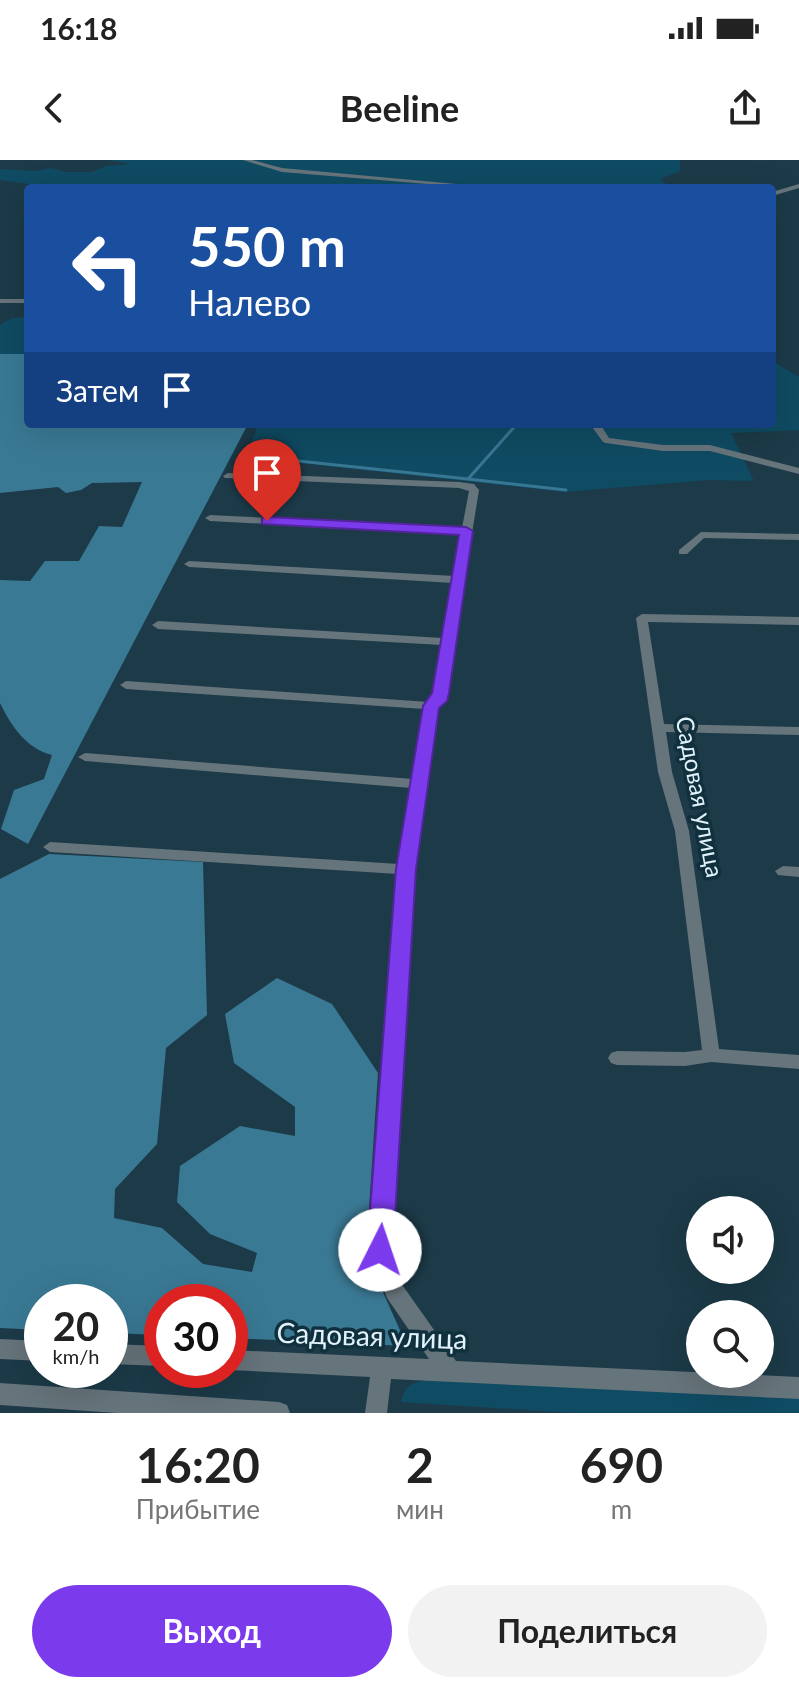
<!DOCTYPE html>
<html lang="ru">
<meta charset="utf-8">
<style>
body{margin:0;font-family:Lato,sans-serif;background:#f2f2f2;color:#222;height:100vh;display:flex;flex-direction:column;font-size:30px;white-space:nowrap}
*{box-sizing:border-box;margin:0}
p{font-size:26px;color:#767676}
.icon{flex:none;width:44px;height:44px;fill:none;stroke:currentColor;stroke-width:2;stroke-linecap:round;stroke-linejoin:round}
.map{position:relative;height:1253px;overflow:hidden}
.side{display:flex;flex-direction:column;background:#fff;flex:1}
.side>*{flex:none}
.banner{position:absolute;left:24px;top:24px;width:752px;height:244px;border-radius:8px;box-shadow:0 8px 32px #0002;background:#1a4fa0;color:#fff;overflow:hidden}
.fabs{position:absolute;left:686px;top:1036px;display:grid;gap:16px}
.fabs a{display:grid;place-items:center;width:88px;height:88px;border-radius:50%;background:#fff;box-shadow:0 8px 32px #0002;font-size:40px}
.speed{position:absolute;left:24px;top:1124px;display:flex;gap:16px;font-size:40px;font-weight:700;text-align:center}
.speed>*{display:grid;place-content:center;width:104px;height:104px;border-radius:50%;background:#fff;box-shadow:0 8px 32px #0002;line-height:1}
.speed small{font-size:20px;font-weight:400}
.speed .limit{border:12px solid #d22;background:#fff;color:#111}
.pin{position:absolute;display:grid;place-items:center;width:68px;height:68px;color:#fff;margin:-82px -34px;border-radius:50% 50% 50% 0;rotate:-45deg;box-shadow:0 0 8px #0007}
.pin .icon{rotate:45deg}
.me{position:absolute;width:88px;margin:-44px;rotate:4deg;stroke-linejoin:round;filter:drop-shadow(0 0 6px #0008)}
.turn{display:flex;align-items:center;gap:28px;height:168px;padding:0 32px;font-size:36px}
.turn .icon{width:104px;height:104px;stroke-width:2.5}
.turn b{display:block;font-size:56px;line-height:68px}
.then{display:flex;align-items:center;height:76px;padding:0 32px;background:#0003;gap:16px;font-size:30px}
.eta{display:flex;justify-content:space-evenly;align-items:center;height:136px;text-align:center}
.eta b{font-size:48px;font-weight:700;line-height:56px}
.action{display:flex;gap:16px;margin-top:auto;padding:16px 32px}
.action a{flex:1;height:92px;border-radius:48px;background:#7c3aed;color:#fff;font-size:32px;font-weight:700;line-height:92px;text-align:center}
.action a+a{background:#f2f2f2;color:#222}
.status{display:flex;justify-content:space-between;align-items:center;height:56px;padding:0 40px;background:#fff;direction:ltr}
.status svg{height:22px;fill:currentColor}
header{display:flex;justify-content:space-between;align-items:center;height:104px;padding:0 32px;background:#fff;font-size:36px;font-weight:700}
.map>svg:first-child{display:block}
</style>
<div class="status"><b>16:18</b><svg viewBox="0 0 49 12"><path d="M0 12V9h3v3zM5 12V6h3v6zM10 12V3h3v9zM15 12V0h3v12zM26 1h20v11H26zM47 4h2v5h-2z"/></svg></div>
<header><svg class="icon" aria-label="back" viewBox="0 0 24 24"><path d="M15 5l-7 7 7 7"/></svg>Beeline<svg class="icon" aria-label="share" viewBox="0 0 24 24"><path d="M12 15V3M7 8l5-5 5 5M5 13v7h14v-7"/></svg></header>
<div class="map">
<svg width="799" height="1253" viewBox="0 0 799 1253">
<rect width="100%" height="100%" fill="#1c3a48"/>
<path fill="#0f4b63" d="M109 0H680V11L660 19 669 28H57L0 20V9L36 11 51 8 66 12H92L106 6 130 4Z
M28 157V194H0V165L12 158Z
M772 201 799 217V270L731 273 754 321 709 320 564 332 245 297 259 264H772Z
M425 1220 799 1238V1253H575L401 1242C404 1227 411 1223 425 1220Z"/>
<path fill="#3a7994" d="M0 194H28V264H248L28 684 1 669 14 630 44 619 52 595C27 589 11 566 0 543V420L30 421 45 401H79L99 366 122 367 142 322 92 323 81 330 66 333 58 327 0 333Z
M49 694 203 702 207 855 166 888 157 984 115 1029 114 1058 162 1068 203 1104 252 1112 257 1093 210 1074 177 1042 180 1006 240 966 295 976V947L234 903 225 854 277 818 332 844 378 913 366 1094 407 1186 230 1178V1142H162V1175L110 1173V1142H42V1170L0 1168V719Z"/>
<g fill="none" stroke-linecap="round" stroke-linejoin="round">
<path stroke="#387793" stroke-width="3" d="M252 296 468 319 517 264
M468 319 566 330"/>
<path fill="#66747b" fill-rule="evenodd" d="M243 0H252L282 8 500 28H476L282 12Z
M799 24V28L772 36V32Z
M0 139H28V143H0Z
M590 264H600L609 278 663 285H710L799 308V314L710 291H663L606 283 603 282Z
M228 313 459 322 474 324 479 330 445 541 437 548 414 709 390 1090 403 1126 456 1201 799 1217V1239L391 1219 387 1253H365L370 1217 229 1210 230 1190 429 1199 387 1138 370 1090 398 714 50 692 43 687 50 682 399 704 411 628 85 601 78 597 85 593 413 619 424 549 126 529 120 525 126 521 429 542 433 539 442 485 158 469 152 465 158 461 443 478 453 423 189 407 184 404 189 401 454 416 461 374 210 361 205 358 210 355 462 368 469 331 459 328 225 318 223 316Z
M701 372 799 374V380L704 378 687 394H679V390Z
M642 454 799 457V465L648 462 664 564 799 567V575L666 572 672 612 689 671 719 889 799 895V909L711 902 685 906 617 905 611 903 608 898 611 893 617 891 685 892 702 890 675 671 658 612 636 458Z
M783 706 799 707V717L778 715 775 711Z
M0 1179 42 1181V1201L0 1199Z
M110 1184 162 1186V1206L110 1204Z
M0 1223 279 1242 287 1245 290 1253H117L0 1245Z"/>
</g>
<path fill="#7c3aed" stroke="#51269a" stroke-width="2" d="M267 357 466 367 473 371 449 533 447 541 439 548 416 709 393 1090 389 1098 380 1102 370 1098 367 1090 396 709 423 546 432 533 459 375 262 364V358Z"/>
<g text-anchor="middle" stroke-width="7" stroke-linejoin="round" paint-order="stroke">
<g font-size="24" fill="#e1f2fb" stroke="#11303e">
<text transform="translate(699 637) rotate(79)" y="8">Садовая улица</text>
</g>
<g font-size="28" fill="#e1f2fb" stroke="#11303e">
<text transform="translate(372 1176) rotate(2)" y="10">Садовая улица</text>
</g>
</g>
</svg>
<div class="fabs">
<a><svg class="icon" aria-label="sound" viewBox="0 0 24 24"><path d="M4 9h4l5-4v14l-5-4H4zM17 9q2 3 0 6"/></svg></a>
<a><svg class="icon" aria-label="search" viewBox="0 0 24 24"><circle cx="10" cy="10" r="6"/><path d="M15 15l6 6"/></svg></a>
</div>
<div class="speed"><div>20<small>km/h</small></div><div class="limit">30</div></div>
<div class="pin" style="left:267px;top:361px;background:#d93025"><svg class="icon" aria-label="arrive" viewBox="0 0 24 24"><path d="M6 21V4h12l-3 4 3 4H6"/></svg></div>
<svg class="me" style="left:380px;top:1090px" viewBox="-20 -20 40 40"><circle r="19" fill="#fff"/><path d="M0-13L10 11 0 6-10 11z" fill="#7c3aed"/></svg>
<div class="banner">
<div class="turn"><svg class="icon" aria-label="left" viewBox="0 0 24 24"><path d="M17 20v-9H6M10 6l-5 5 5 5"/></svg><div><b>550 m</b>Налево</div></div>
<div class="then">Затем<svg class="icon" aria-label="arrive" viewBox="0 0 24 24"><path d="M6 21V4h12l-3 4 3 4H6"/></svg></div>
</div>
</div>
<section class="side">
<div class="eta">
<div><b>16:20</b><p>Прибытие</p></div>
<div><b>2</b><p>мин</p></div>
<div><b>690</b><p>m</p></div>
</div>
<div class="action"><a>Выход</a><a>Поделиться</a></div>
</section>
